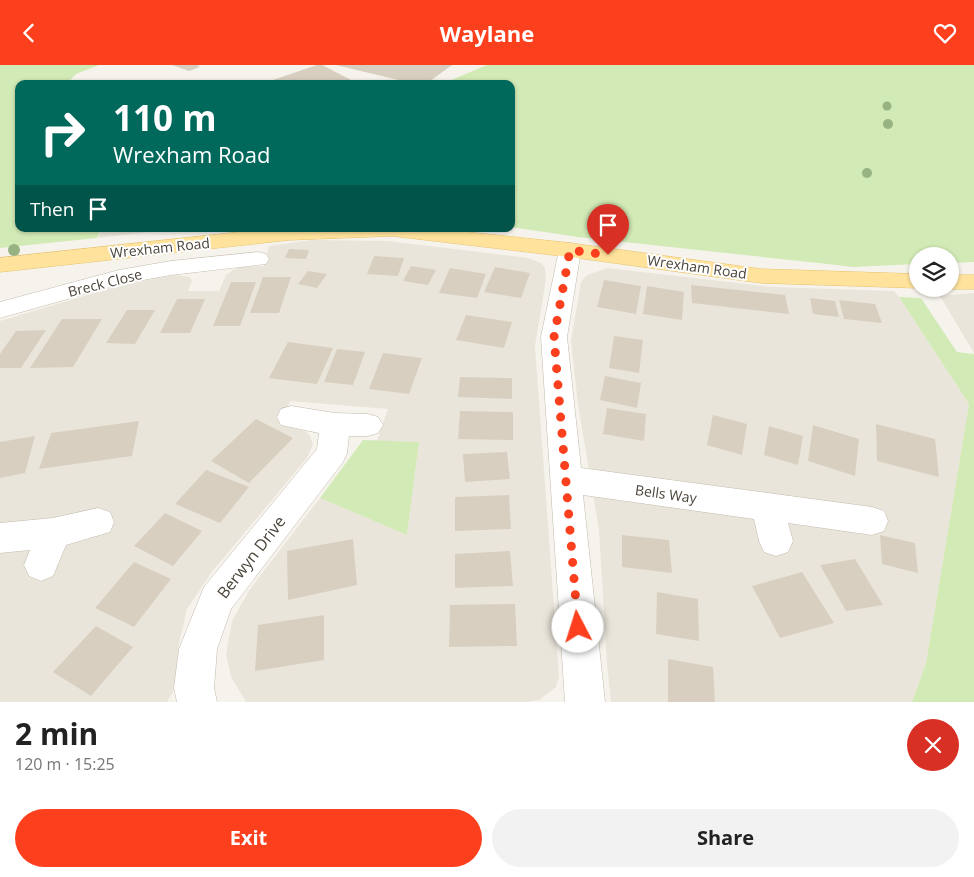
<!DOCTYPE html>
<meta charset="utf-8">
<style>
body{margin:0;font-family:"Open Sans",sans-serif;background:#f2f2f2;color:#222;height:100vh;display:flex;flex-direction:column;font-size:19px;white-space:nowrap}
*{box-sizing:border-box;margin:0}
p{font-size:16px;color:#767676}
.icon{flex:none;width:28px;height:28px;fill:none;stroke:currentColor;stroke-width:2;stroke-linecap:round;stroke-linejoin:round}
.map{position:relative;height:637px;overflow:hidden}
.side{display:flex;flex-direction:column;background:#fff;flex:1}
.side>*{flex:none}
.guide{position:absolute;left:15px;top:15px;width:500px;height:152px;border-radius:10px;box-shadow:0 1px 4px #0004;background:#00695c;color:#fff;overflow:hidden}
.tools{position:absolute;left:909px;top:182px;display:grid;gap:10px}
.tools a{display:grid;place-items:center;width:50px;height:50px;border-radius:50%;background:#fff;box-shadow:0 1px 4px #0004;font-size:25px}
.pin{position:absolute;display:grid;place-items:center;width:42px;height:42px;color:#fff;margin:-51px -21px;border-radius:50% 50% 50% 0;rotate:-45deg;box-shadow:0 0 5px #0007}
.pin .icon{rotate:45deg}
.me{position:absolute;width:55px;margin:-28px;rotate:355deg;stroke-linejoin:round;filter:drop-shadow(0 0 4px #0008)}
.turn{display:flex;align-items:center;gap:18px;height:105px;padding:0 15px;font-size:22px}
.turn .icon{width:65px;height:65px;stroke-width:2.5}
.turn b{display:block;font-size:35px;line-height:42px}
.then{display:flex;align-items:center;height:48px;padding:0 15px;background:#0003;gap:10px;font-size:19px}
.round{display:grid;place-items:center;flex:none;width:52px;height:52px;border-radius:26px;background:#f2f2f2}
.summary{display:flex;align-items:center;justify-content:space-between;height:85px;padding:0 15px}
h1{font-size:30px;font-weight:700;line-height:38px}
.action{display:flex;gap:10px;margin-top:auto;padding:10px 15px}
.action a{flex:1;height:58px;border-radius:30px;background:#fc3f1d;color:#fff;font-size:20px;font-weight:700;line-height:58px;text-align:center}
.action a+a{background:#f2f2f2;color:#222}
header{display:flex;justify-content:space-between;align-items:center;height:65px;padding:0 15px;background:#fc3f1d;color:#fff;font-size:22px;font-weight:700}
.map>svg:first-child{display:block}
</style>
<header><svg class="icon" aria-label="back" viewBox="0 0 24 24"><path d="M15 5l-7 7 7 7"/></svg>Waylane<svg class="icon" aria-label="heart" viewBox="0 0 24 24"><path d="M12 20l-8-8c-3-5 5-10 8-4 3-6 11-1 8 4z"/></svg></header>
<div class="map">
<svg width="974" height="637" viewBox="0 0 974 637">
<rect width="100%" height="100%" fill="#f6f3ec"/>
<path fill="#eae5da" d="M101 164H173L98 173Z
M312 175 388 176 528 193 541 198 545 203 546 214 535 281 559 612 556 622 539 635 527 637H246L245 635 231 612 226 589 232 556 250 524 320 433 407 470 419 377 377 376 388 344 290 336 279 360 305 366 310 371 313 379 307 393 211 508 187 544 179 578 175 623 167 637H0V256L121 220 174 210 189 212 192 215 188 226H219L226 210 233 205 240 202 264 201 269 181Z
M607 203 773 222 894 226 899 232 969 339 926 598 912 637H611L607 599 599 465 578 340 571 276 581 217 587 210Z
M974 228V288L940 231Z"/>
<path fill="#d2eab5" d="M0 0H99L76 9 70 15 82 19H19V164H101L97 173 0 183Z
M487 0H974V197L950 198V191H918L917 199 852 202 837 200 578 172 511 162V19H442Z
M899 232 921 233 957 287 974 289V637H912L926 598 969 339Z
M363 375 419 377 407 470 320 433Z"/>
<path fill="#d8cfc1" d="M172 0H200L197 1 200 2 189 6Z
M317 0H322L359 19H271L267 17Z
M336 0H452L426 19H415Z
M289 184 309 185 306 194 285 193Z
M374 191 404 193 398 211 367 209Z
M411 201 436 205 428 220 403 216Z
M495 202 530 208 521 233 484 227Z
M450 203 486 209 477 233 439 228Z
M308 206 327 209 317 223 298 219Z
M263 212H291L279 248H250Z
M604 215 641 221 636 249 597 242Z
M231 217H256L240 261H213Z
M691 220 785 230 789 249 692 238Z
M647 221 684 227 682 255 643 249Z
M810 233 835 236 839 252 813 249Z
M177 234H205L190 268H160Z
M839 235 875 239 882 258 844 254Z
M127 245H155L135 279 106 278Z
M466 250 512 257 504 283 456 275Z
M62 254H102L73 302 30 303Z
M46 265 21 303H0V289L16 266Z
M614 271 643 275 639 308 609 303Z
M288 277 333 283 317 319 269 313Z
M337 284 365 287 353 320 324 317Z
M383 288 422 293 409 329 369 324Z
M605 311 641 318 637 343 600 335Z
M460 312 512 313V334L458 332Z
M607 343 646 349 644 376 603 369Z
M460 346 513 347V375L458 374Z
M713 350 747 359 742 390 707 380Z
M256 354 293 373 249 418 211 396Z
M139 356 132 391 39 404 51 368Z
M876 359 935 374 939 412 877 396Z
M813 360 859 374 855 411 808 396Z
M769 361 803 371 798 400 764 390Z
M35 371 25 408 0 413V377Z
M507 387 510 414 465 417 463 389Z
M206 405 249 422 220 458 175 439Z
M509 430 511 464 455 466V432Z
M165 448 202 466 173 501 134 481Z
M622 470 669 475 672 508 622 502Z
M880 470 915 478 918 508 882 499Z
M353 474 357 520 288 535 287 486Z
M510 486 513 521 455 523V489Z
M855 494 883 540 846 546 820 500Z
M134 497 171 514 134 562 95 543Z
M802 507 834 558 780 573 752 521Z
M657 527 698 534 699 576 656 569Z
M515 539 517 581 449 582 450 540Z
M324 550V595L255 606 258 560Z
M96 561 133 582 91 631 53 607Z
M668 594 713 602 715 637H668Z"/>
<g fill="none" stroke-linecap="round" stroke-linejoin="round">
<defs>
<path id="minor" d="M570 178 578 180 581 185 567 272 581 403 872 442 884 446 888 456 884 466 872 470 788 458 793 476 788 487 776 491 764 487 759 476 754 454 583 430 605 637H565L541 272 559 185 562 180Z
M258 187 266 189 269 194 266 199 171 210 121 219 0 253V237L119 205 171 196Z
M291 341 335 348 368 349 378 352 383 360 378 368 368 371H349L347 388 343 397 231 544 217 584 214 623 217 637H177L174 623 179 584 204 522 317 384 319 368 281 360 277 352 281 344Z
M98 443 110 447 114 457 110 467 66 480 53 511 41 516 29 511 24 500 30 485 0 488V458L53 453Z"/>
<path id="primary" d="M268 164H439L570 178 761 204 918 209V223L761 218 570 192 392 171 289 175 0 207V193Z
M950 210H974V224H948H950Z"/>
</defs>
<use href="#minor" stroke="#c2bbae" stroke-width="1"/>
<use href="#primary" stroke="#e6c16a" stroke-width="1"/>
<use href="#minor" fill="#fff" fill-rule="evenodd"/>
<use href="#primary" fill="#ffe39c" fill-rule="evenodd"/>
</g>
<g fill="#97b381">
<circle cx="887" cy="41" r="4.5"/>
<circle cx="888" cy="59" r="5"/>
<circle cx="867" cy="108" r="5"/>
<circle cx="14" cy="185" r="6"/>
</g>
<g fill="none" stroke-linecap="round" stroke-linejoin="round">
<path stroke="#fc3f1d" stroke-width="9" stroke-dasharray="0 16.2" d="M578 562 554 272 570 185 608 190"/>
</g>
<g text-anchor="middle" stroke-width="4" stroke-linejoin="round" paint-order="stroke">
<g font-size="14" fill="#4b4439" stroke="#fff">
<text transform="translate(160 183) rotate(-6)" y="5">Wrexham Road</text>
<text transform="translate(697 202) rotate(8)" y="5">Wrexham Road</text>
<text transform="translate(105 218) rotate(-14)" y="5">Breck Close</text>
<text transform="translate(666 429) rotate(8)" y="5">Bells Way</text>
</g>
<g font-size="16" fill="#4b4439" stroke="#fff">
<text transform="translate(251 492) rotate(-52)" y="6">Berwyn Drive</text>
</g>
</g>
</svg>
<div class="tools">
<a><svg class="icon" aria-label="layers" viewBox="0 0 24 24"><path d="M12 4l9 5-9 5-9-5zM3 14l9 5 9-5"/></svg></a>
</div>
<div class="pin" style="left:608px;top:190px;background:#d93025"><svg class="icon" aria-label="arrive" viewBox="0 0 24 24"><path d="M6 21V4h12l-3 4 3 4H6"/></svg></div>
<svg class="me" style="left:578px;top:562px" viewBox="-20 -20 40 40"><circle r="19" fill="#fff"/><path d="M0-13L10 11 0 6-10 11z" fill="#fc3f1d"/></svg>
<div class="guide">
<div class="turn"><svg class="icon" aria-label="right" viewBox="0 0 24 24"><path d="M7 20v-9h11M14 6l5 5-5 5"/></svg><div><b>110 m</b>Wrexham Road</div></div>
<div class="then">Then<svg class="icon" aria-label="arrive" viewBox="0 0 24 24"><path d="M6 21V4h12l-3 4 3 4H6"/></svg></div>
</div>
</div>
<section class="side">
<div class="summary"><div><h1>2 min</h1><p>120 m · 15:25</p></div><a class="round" style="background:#d93025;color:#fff"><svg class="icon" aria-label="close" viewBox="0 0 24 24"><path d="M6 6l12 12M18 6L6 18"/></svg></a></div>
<div class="action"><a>Exit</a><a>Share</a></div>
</section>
